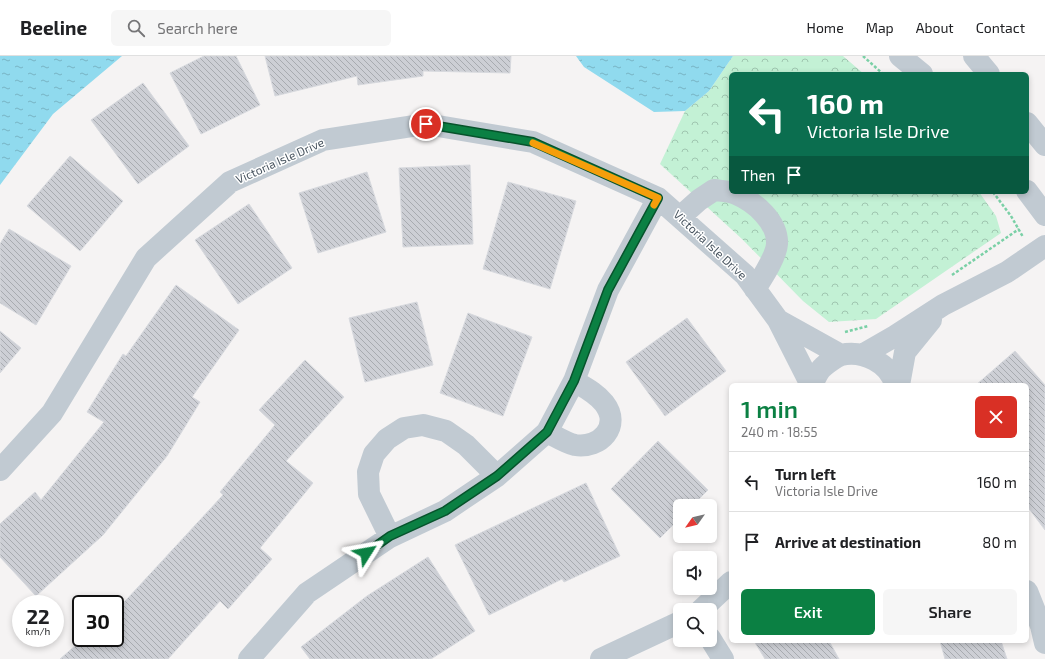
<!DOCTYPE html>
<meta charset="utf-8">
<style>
body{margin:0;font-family:"Exo 2",sans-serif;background:#f6f6f6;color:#202124;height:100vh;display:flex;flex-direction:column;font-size:15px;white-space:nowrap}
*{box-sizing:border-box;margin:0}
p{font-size:13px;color:#757577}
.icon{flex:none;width:22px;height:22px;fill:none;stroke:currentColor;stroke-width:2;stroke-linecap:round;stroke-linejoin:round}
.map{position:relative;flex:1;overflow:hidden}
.details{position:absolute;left:729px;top:327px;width:300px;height:260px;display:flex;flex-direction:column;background:#fff;border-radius:6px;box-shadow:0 2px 6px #0003}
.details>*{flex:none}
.top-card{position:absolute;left:729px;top:16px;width:300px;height:122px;border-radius:6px;box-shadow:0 2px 6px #0003;background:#0b6e4f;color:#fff;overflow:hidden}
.needle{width:26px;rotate:236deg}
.buttons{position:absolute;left:673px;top:443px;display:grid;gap:8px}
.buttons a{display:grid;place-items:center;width:44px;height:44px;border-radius:6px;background:#fff;box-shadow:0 2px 6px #0003;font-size:20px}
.speed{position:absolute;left:12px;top:539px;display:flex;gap:8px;font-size:20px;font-weight:700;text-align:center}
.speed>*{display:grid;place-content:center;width:52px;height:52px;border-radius:50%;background:#fff;box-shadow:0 2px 6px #0003;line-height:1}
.speed small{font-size:10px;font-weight:400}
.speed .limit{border:2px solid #111;border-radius:6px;background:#fff;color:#111}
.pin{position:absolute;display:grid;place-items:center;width:34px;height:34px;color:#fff;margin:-17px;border:2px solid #fff;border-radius:50%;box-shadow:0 1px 4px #0007}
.me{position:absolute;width:44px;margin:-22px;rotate:56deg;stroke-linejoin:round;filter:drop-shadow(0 0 3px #0008)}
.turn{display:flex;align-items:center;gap:14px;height:84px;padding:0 12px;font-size:18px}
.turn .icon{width:52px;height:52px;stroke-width:2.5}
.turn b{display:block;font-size:28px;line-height:34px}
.then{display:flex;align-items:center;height:38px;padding:0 12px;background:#0003;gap:8px;font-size:15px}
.round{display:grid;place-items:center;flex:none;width:42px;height:42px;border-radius:6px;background:#f6f6f6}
.headline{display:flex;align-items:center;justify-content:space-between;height:68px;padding:0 12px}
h1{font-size:24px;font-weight:600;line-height:30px;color:#0b8043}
.primary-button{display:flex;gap:8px;margin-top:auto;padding:8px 12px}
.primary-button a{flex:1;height:46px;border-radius:6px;background:#0b8043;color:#fff;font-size:16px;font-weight:600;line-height:46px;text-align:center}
.primary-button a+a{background:#f6f6f6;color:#202124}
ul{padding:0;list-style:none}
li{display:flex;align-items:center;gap:12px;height:60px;padding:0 12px;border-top:1px solid #e0e0e0}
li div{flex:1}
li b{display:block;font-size:15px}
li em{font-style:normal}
header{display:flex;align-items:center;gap:24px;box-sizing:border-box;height:56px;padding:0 20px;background:#fff;border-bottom:1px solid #e0e0e0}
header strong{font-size:19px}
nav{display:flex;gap:22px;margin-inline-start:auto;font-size:14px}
.search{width:280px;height:36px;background:#f6f6f6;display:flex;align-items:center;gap:10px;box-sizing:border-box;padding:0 14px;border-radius:6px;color:#757577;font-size:15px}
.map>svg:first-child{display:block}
</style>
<header>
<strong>Beeline</strong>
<div class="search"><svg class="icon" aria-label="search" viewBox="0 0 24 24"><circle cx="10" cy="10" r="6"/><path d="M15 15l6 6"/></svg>Search here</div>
<nav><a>Home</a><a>Map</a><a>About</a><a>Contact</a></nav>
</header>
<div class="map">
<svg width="1045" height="603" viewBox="0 0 1045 603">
<defs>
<pattern id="park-crowns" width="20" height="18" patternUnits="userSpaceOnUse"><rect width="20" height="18" fill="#c3f1d5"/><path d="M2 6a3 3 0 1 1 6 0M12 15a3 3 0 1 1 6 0" fill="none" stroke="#a0c6b0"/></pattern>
<pattern id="water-ripples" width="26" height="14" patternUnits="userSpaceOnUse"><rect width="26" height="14" fill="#90daee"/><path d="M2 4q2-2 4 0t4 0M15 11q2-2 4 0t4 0" fill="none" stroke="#78b4c4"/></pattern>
<pattern id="building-back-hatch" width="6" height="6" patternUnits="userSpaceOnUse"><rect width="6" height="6" fill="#cdcfd5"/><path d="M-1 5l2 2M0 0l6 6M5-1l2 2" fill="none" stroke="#a8abb0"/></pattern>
</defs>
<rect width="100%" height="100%" fill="#f5f3f3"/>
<path fill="url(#park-crowns)" d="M733 0H843L864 18H731V136H979L996 160 1001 177 876 263 829 266 803 245 742 183 660 108 685 55 709 35Z"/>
<path fill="#c3f1d5" d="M816 2 826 18H793Z"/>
<path fill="url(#water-ripples)" d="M0 0H122L53 58 0 129Z
M576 0H733L709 35 685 55 654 56 584 11Z"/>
<path fill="url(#building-back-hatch)" stroke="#d7d9de" d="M204 0H236L260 49 201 78 170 17Z
M265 0H511L510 17 423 15V20L358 29 357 20 275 40Z
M143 27 189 90 138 128 91 64Z
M70 100 123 145 80 195 27 150Z
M470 109 473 188 403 191 399 112Z
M367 116 386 176 318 197 299 137Z
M508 126 576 145 550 233 483 213Z
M249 148 292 212 238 248 195 184Z
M9 173 71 210 36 269 0 247V188Z
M176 229 239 274 192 341 200 346 167 400 103 479 36 540 0 501V468L35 436 41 444 104 366 87 356 123 298 126 300Z
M417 246 433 309 365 326 349 262Z
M468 257 532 281 503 360 440 337Z
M687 262 726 315 665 360 626 306Z
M0 275 21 292 0 317Z
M1015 295 1045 329V474L1027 450V329H976Z
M305 304 344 341 286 405 313 427 260 492 272 503 228 553 220 545 168 603H60L84 582H115V556L223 439 220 436 275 369 259 354Z
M658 385 708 434 692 450H680V462L660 482 611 433Z
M586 427 620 500 564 526 562 523 489 559 455 489Z
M428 501 475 575 431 603H310L301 591 367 540Z
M754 585H829L839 603H765Z
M940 585H1001L1007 603H945Z"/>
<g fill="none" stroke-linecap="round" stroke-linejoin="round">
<path stroke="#7ad0a6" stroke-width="2.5" stroke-dasharray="3 2" stroke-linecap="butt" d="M863 0 883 18
M993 136 1011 160 1023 181
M952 219 1019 173
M845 276 868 270"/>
<path stroke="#c1cad2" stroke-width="22" d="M900 0 922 18
M974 0 989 18
M1027 67 1045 89
M1027 135 1045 159
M680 161 699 144 714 134C721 135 729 135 736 138 755 146 778 166 777 188 776 201 762 222 755 233
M778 264 841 299
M862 299 895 280 943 249 1007 216 1045 190
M812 329C815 323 818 315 823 311 827 307 836 301 841 299 863 294 890 307 895 329
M899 329 905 296 931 264
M547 376C555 380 566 387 575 389 600 393 622 370 604 347 596 337 586 332 574 325
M0 414 52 357 146 202 230 126 323 84 426 68 533 86 658 142 745 219 778 264 811 329
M390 481 369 438 368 416 374 398 387 383 404 372 423 369 446 375 466 389 497 420
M1027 535 1041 570 1045 587
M701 554 731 526
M710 582 723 603
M249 603 307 537 390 481 445 455 497 420 547 376 574 325 608 234 658 142
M601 603 680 566"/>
</g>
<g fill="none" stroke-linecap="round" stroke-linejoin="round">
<defs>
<path id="route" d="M366 497 390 480 445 455 497 420 547 376 574 325 608 234 658 142 533 86 426 68"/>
</defs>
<use href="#route" stroke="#07532c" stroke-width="10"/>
<use href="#route" stroke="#0b8043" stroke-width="7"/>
<path stroke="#f59e0b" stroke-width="7" d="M533 87 658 142 654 149"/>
</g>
<g text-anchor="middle" stroke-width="3" stroke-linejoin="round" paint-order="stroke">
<g font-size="12" fill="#4a5661" stroke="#fff">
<text transform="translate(280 105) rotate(-24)" y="4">Victoria Isle Drive</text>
<text transform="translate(710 189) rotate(43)" y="4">Victoria Isle Drive</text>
</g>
</g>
</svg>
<div class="buttons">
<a><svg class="needle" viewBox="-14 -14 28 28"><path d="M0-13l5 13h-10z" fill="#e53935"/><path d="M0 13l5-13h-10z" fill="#757577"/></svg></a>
<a><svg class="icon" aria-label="sound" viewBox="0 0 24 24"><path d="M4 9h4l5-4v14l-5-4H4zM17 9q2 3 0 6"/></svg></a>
<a><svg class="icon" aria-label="search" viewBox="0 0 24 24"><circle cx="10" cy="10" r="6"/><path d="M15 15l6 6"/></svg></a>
</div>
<div class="speed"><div>22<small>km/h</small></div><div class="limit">30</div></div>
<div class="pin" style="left:426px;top:68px;background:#d93025"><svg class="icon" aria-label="arrive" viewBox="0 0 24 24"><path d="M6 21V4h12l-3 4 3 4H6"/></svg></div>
<svg class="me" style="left:366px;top:497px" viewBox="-20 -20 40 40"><path d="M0-17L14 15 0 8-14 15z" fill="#0b8043" stroke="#fff" stroke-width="4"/></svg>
<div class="top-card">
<div class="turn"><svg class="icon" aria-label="left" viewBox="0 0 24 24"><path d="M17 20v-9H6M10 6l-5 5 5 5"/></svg><div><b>160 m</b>Victoria Isle Drive</div></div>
<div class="then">Then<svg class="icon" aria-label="arrive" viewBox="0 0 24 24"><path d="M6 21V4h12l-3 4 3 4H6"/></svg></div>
</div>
<section class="details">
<div class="headline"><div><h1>1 min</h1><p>240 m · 18:55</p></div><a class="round" style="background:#d93025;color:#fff"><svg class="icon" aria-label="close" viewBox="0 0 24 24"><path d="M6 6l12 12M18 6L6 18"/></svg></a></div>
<ul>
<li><svg class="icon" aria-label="left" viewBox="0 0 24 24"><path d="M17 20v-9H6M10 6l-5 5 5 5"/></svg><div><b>Turn left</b><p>Victoria Isle Drive</p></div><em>160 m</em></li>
<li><svg class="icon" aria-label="arrive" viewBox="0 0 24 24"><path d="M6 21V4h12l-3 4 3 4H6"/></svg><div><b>Arrive at destination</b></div><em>80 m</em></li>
</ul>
<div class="primary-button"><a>Exit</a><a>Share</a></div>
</section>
</div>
